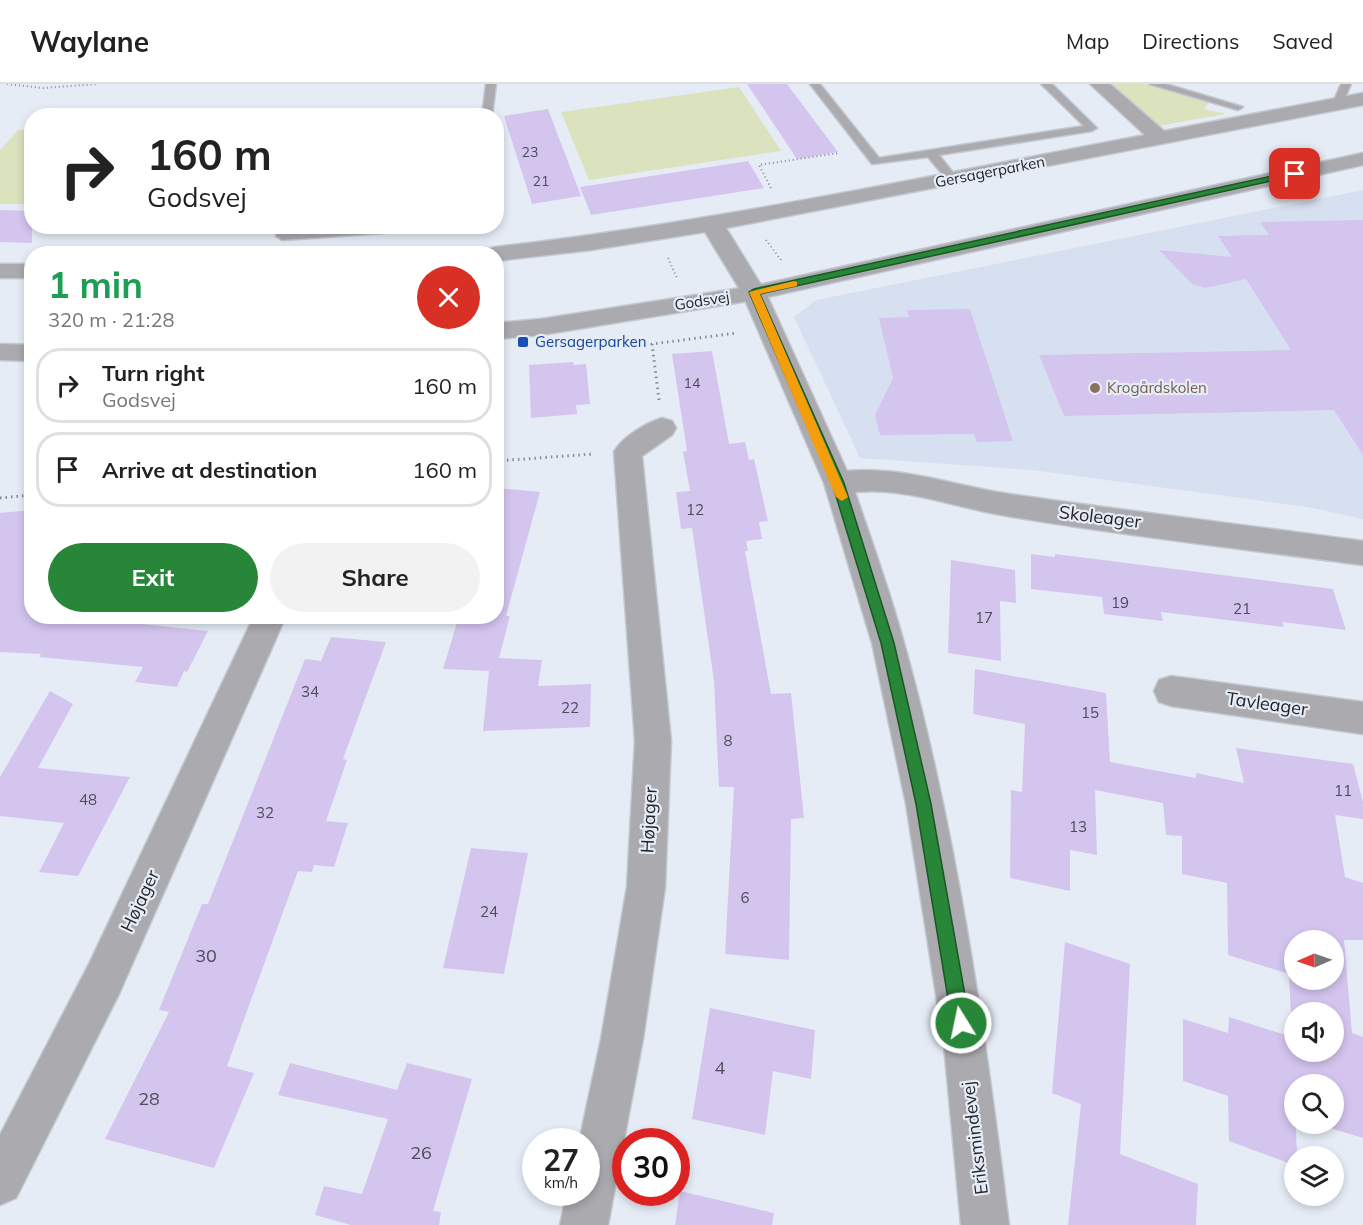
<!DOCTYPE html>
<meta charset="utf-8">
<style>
body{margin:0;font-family:Mulish,sans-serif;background:#f2f2f2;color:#222;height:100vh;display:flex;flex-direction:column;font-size:22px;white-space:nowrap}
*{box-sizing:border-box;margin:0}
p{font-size:20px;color:#767676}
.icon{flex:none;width:33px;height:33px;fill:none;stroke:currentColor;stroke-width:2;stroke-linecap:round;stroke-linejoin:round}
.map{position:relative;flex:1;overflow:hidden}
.panel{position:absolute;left:24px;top:162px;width:480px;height:378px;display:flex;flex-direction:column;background:#fff;border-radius:24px;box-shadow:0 3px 9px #0003}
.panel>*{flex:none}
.hud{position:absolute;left:24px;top:24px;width:480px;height:126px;border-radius:24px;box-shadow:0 3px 9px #0003;background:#fff;color:#222;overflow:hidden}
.needle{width:39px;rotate:268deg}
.controls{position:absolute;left:1284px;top:846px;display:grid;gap:12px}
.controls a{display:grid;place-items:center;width:60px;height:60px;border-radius:50%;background:#fff;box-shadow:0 3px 9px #0003;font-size:30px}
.speed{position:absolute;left:522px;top:1044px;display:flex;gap:12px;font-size:30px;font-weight:700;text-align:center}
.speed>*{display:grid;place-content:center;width:78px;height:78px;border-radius:50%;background:#fff;box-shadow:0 3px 9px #0003;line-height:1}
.speed small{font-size:15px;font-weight:400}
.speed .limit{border:9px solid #d22;background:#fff;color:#111}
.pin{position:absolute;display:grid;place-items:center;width:51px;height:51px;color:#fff;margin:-26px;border-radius:12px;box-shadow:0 3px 9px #0006}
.me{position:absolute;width:66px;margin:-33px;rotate:350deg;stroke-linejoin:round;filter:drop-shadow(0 0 4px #0008)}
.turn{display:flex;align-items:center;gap:21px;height:126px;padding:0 24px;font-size:27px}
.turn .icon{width:78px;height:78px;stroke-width:2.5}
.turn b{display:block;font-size:42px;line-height:51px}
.round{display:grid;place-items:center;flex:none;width:63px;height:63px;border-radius:32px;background:#f2f2f2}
.overview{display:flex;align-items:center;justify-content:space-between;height:102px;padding:0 24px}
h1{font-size:36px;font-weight:700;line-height:45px;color:#1e9e55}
.primary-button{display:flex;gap:12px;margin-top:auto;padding:12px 24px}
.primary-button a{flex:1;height:69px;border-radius:36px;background:#288638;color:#fff;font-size:24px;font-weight:700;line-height:69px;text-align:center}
.primary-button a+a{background:#f2f2f2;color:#222}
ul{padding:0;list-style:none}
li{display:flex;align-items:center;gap:18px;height:75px;margin:0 12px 9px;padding:0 12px;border:3px solid #e0e0e0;border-radius:24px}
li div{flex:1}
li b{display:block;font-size:22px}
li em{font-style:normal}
header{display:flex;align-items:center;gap:36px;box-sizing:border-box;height:84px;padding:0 30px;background:#fff;border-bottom:2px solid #e0e0e0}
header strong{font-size:28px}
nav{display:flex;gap:33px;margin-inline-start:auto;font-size:21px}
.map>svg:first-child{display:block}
</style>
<header>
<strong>Waylane</strong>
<nav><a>Map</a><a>Directions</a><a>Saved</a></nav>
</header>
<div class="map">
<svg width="1363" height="1141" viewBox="0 0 1363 1141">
<rect width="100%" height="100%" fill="#e6ecf6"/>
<path fill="#d7e0f0" d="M1363 106V435L1307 423 1032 386 860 374 794 233 816 216Z"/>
<path fill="#dbe2be" d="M1107 0H1143L1209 18 1204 25 1226 30 1158 42Z
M739 3 781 67 589 96 561 28Z
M18 46H31V120H0V66Z"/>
<path fill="#d4c5ef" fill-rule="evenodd" d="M747 0H787L838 68 797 75Z
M548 25 581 112 532 120 504 32Z
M748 77 764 104 591 131 580 103Z
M0 126 32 127V159L0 158Z
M1363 136V371L1334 326 1064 332 1039 271 1291 266 1246 195 1205 204 1192 200 1159 166 1232 173 1218 152 1269 151 1260 138Z
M970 225 1013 357 977 358 974 350 880 351 875 331 893 294 879 234 909 233 907 226Z
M712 267 729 360 745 358 749 376 754 375 768 437 759 438 762 455 746 457 748 467H745L771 610 791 609 804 734 791 735 789 876 725 870 734 703H719L714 597 692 444 681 445 676 408 690 407 683 368 687 367 672 270Z
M573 278 574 281 586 280 590 320 576 321 577 330 531 334 529 281Z
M496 404 540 408 506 532H510L499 574 542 576 538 602 591 600 590 643 483 647 489 587 443 585 459 532H502H496Z
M32 426V532H147L142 540 208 547 187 588 184 587 177 603 135 598 143 583 39 573 41 570 0 568V429Z
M1031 470 1055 473V470L1333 505 1346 546 1282 538 1284 543 1161 528 1163 537 1104 530 1102 513 1031 505Z
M951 476 1015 486 1016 519 1000 517 1001 577 948 569Z
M331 553 386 558 343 675 347 676 326 737 348 739 334 783 314 781 312 788 298 787 227 982 254 989 214 1084 105 1055 169 928 159 926 202 820H208L305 575 321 577Z
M975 585 1106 609 1110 678 1196 694V689L1244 699 1236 664 1353 680 1363 718V735L1335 731 1345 793 1363 799V856H1344L1352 949 1363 953V1054L1317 1040H1334V1000H1294L1297 1072H1294V1081L1229 1057 1228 1012 1183 997V935L1228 949 1229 933 1292 953 1289 890 1228 871 1227 799 1182 790V752L1166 751 1163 719 1095 706 1097 771 1070 766V807L1010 794 1011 706 1022 708 1025 640 973 630ZM1294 856H1334V896H1294ZM1294 928H1334V968H1294Z
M50 607 73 620 38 684 130 693 78 792 39 788 64 739 0 732V693Z
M471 764 528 769 504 890 443 884Z
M1065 858 1130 880 1120 1070 1198 1100 1196 1141H1068L1081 1020 1052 1009Z
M710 924 815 946 811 995 773 987 765 1051 692 1035Z
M290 979 397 1006 407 979 472 995 433 1127 441 1128 439 1141H351L315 1131 324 1102 362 1110 388 1035 278 1011Z
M680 1107 774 1129 772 1141H675Z"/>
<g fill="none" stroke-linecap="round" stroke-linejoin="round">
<defs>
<path id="service" d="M486 0H496L492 32H482Z
M810 0H820L879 74 1084 42 1041 0H1052L1097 44 1092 47 939 71 958 95 952 98 948 97 928 73 872 80Z
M1149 0H1166L1243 23 1238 26Z
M1341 0H1351L1342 21 1337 24 1332 21Z
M278 142H290L289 148 365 142H430L424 146 282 156 276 152Z"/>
<path id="minor" d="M1090 0H1110L1164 47 1363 9V21L726 144 766 209 847 387C903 382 955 402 1009 410 1127 427 1245 441 1363 457V481C1245 465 1125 452 1007 432 957 424 906 403 855 408 872 458 890 508 904 559 957 749 985 946 1009 1141H961L944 961 906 720 872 559 824 399 742 209 705 148 591 166 496 177V170H485L488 165 496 163C714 138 929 92 1145 51Z
M0 180H32V194H0Z
M662 334 672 337 676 344 672 351 642 372 671 657 665 803 643 955 608 1141H560L567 1108H586V1058H579L601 955 627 803 635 657 614 368C622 353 646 339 662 334Z
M254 532H286L119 910 16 1114 0 1121V1051L89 880Z
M1171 592 1363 618V650L1171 622 1159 618 1154 607 1159 596Z"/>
<path id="tertiary" d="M1363 69V81L754 216 541 251 496 255V239L541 235 754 202Z
M0 260 32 261V277L0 276Z"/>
</defs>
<use href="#service" stroke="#c3c8d1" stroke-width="3"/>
<use href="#minor" stroke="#c3c8d1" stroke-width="3"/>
<use href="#tertiary" stroke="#c3c8d1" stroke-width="3"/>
<path stroke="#888c93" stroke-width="2" stroke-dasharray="1 3" stroke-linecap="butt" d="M7 0 43 4 97 0
M771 104 759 81 839 69
M766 156 781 176
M668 174 677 194"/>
<path stroke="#888c93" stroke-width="3" stroke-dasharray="1.5 4" stroke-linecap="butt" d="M659 316 652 260 737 249
M496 377 594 370
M0 414 32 411"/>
<use href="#service" fill="#aaaaaf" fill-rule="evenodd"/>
<use href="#minor" fill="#aaaaaf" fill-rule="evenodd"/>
<use href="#tertiary" fill="#aaaaaf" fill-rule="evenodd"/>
</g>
<path fill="#288638" stroke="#1a5724" stroke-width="1.5" d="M1295 87 1299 90 1298 91 760 210 844 399 894 559 931 720 970 939 967 945 961 947 955 945 952 939 916 720 881 559 832 399 749 208 754 205Z"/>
<path fill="#f59e0b" d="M794 197 797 198V202L760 210 848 413 842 417 836 413 749 208Z"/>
<rect fill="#1a4fb4" stroke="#e6ecf6" stroke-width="2" x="517" y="252" width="12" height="12" rx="3"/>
<circle fill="#8d6e63" stroke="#e6ecf6" stroke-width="2" cx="1095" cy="304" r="6"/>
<g text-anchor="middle" stroke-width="4.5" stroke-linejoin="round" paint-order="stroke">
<g font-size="14" fill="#4e4c5a">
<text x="530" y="73">23</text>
<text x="541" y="102">21</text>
<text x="692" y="304">14</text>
</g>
<g font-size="15" fill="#222428" stroke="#e6ecf6">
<text transform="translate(990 88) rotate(-11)" y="5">Gersagerparken</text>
<text transform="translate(702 217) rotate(-9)" y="5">Godsvej</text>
</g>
<g font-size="15" fill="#164399" stroke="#e6ecf6" text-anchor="start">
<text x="535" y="263">Gersagerparken</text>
</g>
<g font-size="15" fill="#785e54" stroke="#e6ecf6" text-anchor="start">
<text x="1107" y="309">Krogårdskolen</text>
</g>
<g font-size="15" fill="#4e4c5a">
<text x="695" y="431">12</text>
<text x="1120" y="524">19</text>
<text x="1242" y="530">21</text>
<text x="984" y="539">17</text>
<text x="310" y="613">34</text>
<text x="570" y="629">22</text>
<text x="1090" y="634">15</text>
<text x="728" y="662">8</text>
<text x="1343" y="712">11</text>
<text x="88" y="721">48</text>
<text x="265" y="734">32</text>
<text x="1078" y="748">13</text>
<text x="745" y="819">6</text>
<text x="489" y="833">24</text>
</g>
<g font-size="18" fill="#222428" stroke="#e6ecf6">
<text transform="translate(1100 433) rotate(7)" y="6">Skoleager</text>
<text transform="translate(1267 620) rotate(8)" y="6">Tavleager</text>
<text transform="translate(649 736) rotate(-87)" y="6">Højager</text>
<text transform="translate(140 817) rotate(-65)" y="6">Højager</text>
<text transform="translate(975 1054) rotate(-97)" y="6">Eriksmindevej</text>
</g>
<g font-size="18" fill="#4e4c5a">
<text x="206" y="878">30</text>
<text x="720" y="990">4</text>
<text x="149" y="1021">28</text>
<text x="421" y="1075">26</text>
</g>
</g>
</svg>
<div class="controls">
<a><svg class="needle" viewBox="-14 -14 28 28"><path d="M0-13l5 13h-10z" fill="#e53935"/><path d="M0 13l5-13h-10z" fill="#767676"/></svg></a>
<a><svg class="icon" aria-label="sound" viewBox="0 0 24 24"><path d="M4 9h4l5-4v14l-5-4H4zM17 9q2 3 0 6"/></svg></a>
<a><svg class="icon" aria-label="search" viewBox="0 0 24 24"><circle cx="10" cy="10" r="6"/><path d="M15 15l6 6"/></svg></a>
<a><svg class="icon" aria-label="layers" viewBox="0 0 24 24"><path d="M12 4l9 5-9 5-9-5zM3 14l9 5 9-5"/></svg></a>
</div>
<div class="speed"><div>27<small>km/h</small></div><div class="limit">30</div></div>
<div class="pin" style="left:1295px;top:90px;background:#d93025"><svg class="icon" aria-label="arrive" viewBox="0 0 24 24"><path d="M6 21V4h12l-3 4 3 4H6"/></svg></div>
<svg class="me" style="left:961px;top:939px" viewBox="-20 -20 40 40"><circle r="17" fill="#288638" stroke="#fff" stroke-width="3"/><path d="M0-11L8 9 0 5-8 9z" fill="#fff"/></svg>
<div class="hud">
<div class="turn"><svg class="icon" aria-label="right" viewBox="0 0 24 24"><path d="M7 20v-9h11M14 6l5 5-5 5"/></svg><div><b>160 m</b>Godsvej</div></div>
</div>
<section class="panel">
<div class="overview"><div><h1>1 min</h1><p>320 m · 21:28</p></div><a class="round" style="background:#d93025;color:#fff"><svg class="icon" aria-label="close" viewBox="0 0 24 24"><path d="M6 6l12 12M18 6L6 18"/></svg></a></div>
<ul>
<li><svg class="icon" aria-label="right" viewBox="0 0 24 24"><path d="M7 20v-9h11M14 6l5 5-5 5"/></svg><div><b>Turn right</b><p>Godsvej</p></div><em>160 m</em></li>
<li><svg class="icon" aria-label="arrive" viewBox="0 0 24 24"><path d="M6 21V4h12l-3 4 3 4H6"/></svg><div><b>Arrive at destination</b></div><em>160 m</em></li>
</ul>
<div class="primary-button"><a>Exit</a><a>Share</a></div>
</section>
</div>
